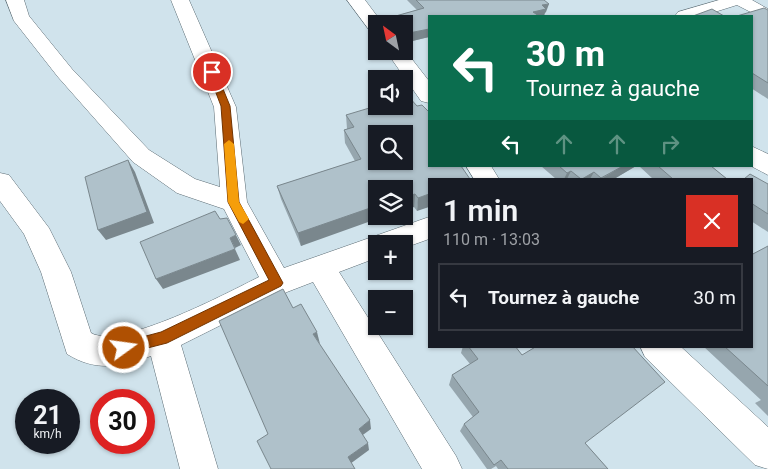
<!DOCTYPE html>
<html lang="fr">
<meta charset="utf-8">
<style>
body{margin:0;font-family:Roboto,sans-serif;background:#20242c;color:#f1f3f6;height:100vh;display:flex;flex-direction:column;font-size:19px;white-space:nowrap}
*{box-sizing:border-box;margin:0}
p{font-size:16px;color:#9ea1a6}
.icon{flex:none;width:28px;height:28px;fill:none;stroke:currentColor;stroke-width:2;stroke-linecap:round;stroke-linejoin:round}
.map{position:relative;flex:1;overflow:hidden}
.drawer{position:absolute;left:428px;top:178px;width:325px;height:170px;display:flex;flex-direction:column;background:#171b24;border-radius:0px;box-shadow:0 1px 4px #0004}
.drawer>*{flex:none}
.hud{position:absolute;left:428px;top:15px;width:325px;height:152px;border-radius:0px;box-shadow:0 1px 4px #0004;background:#0b6e4f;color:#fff;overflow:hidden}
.needle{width:32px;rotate:327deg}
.controls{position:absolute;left:368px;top:15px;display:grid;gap:10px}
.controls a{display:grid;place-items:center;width:45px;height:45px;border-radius:0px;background:#171b24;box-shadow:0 1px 4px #0004;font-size:25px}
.speed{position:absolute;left:15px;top:389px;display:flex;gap:10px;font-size:25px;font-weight:700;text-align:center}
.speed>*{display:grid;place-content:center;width:65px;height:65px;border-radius:50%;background:#171b24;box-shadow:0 1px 4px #0004;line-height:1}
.speed small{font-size:12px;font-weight:400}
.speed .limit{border:8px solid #d22;background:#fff;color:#111}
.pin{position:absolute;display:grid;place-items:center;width:42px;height:42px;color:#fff;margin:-21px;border:2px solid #fff;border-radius:50%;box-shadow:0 1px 5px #0007}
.me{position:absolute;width:55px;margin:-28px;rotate:76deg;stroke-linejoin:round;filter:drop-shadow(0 0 4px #0008)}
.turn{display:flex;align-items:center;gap:18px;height:105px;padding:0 15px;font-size:22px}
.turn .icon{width:65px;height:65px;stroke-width:2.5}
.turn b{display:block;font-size:35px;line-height:42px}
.lanes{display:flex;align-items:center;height:48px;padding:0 15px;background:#0003;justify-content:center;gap:25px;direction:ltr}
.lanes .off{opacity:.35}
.round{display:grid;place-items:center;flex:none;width:52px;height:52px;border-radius:0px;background:#20242c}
.overview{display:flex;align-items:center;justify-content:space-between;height:85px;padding:0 15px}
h1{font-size:30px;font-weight:600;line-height:38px}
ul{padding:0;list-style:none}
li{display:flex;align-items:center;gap:15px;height:68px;margin:0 10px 8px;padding:0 5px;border:2px solid #363941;border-radius:0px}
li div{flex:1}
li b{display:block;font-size:19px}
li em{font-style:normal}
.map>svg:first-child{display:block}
</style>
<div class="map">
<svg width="768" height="469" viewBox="0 0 768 469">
<rect width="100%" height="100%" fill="#d0e3ec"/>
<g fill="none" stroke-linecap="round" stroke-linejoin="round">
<defs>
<path id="minor" d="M6 0H24L29 16 72 69 149 150 195 179 220 187 214 107 171 0H189L236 107 247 202 284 268 429 217V239L404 248V244H376V258L339 272 456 456 462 469H422L313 282 287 292 181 345 218 469H180L151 356C120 367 96 372 67 354L41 272 24 234 0 201V173L9 175 49 228 71 272 91 333C120 350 229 292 259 277L224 209 177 193 133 162 58 77 14 21Z
M347 0H365L383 24H376V32L370 31Z
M719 0H752L768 9V21L737 5 702 16H675L678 12Z
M404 49 429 81V103L421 101 386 51H404Z
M751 146 768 154V175L751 166Z
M466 166H491L499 179H474Z
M640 346H680L768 427V469L755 465 645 357Z"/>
</defs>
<use href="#minor" stroke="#5b6b73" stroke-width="1"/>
<use href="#minor" fill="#fff" fill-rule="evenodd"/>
</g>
<path fill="#96a6ae" d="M407 0H544L546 12 429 16V37L404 43V24H378V21L417 10Z
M768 10V99L751 88V16Z
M417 106 429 112 417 211 414 207 404 210V189L301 246 281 199 277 186 355 161 345 143 344 130 347 129 346 115Z
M541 166H636L614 179H556Z
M639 166H711L727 179H653Z
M751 179 768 184V232L751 221Z
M768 246V416L755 403 761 400 703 346H751Z
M463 346 522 355 585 443 608 469H498L496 466 491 469H487L460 431 464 424 473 417 449 385 452 375 470 364 461 353Z"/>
<path fill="#7a878d" d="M549 4 546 12 545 13 544 16H532L533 12 542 5Z
M429 29V37L404 43V34Z
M128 160 135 172 154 223 106 240 98 230Z
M623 166H636L614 179H601Z
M571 171 567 179H564L567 173Z
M594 172 590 179H582Z
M415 194 414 207 404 210V197Z
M429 194V207L417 211 418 198Z
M376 206V216H385L301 246 298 233Z
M236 235 241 245 235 248 230 238Z
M235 249 240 260 163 289 156 279Z
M317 332 320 344 313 334Z
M370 420 371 429 360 437 359 429Z
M368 443 369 450 350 464 348 457Z"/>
<path fill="#afc1ca" stroke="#7a878d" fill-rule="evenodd" d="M416 0H544L549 4 542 5 546 9 533 12 539 16H429V29L404 34V24H378V21L424 8Z
M764 8 768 10V83L752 73 751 74V16H737Z
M712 9 724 16H693Z
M408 96 417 106 422 105 429 112V166H461L470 179H429V194L418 198 415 194 404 197V189H376V206L298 233 277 186 361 159 344 130 354 127 346 115 376 106H404V97ZM376 134H404V161H376Z
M128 160 147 212 98 230 85 177Z
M559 166H623L601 178 594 172 582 179H581L571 171 567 173Z
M658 166H711L727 179H673Z
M750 174 768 184V214L751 203V179H744Z
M215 211 220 219 227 218 236 235 230 238 235 249 156 279 140 242Z
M768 246V386L724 346H751V255Z
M283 289 293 308 301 304 317 332 313 334 370 420 359 429 368 443 348 457 355 469H271L257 441 268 434 219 321Z
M468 346H515L522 355 537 346H632L665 382 585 443 608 469H508L501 460 494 465 464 424 479 412 452 375 478 359Z"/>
<path fill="#af5002" stroke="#723401" d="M212 69 216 72 230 106 239 202 283 283 281 286 167 343 124 354 120 352 118 348 120 343 161 332 269 280 228 202 221 106 208 72Z"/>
<path fill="#f59e0b" d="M229 140 234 144 239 202 249 219 243 224 239 222 228 202 224 144Z"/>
</svg>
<div class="controls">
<a><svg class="needle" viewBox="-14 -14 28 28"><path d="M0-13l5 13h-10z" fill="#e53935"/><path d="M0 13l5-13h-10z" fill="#9ea1a6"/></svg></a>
<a><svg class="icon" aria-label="sound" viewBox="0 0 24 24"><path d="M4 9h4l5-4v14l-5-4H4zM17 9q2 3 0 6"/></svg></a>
<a><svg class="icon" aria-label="search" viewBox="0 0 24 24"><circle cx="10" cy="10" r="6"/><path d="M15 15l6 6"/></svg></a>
<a><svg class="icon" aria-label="layers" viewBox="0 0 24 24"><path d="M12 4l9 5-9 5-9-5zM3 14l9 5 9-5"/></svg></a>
<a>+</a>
<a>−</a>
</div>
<div class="speed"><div>21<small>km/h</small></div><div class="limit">30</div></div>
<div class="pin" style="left:212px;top:72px;background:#d93025"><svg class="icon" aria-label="arrive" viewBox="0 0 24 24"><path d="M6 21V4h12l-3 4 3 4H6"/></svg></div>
<svg class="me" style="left:124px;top:348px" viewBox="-20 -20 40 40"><circle r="17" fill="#af5002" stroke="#fff" stroke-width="3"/><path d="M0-11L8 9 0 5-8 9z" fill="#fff"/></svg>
<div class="hud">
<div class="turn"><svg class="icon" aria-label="left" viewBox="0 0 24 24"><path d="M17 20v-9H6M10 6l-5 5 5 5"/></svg><div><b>30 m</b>Tournez à gauche</div></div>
<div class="lanes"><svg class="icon" aria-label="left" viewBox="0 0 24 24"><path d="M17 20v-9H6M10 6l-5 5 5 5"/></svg><svg class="icon off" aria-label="ahead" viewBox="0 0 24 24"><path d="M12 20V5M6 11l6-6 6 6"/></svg><svg class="icon off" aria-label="ahead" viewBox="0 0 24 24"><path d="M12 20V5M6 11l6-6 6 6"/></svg><svg class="icon off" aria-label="right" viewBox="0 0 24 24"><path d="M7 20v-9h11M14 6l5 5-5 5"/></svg></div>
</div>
<section class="drawer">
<div class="overview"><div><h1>1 min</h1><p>110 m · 13:03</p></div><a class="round" style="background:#d93025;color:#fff"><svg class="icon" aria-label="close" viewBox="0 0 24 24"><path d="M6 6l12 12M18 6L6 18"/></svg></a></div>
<ul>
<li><svg class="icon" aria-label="left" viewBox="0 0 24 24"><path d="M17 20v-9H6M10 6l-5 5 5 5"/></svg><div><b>Tournez à gauche</b></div><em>30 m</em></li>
</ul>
</section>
</div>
